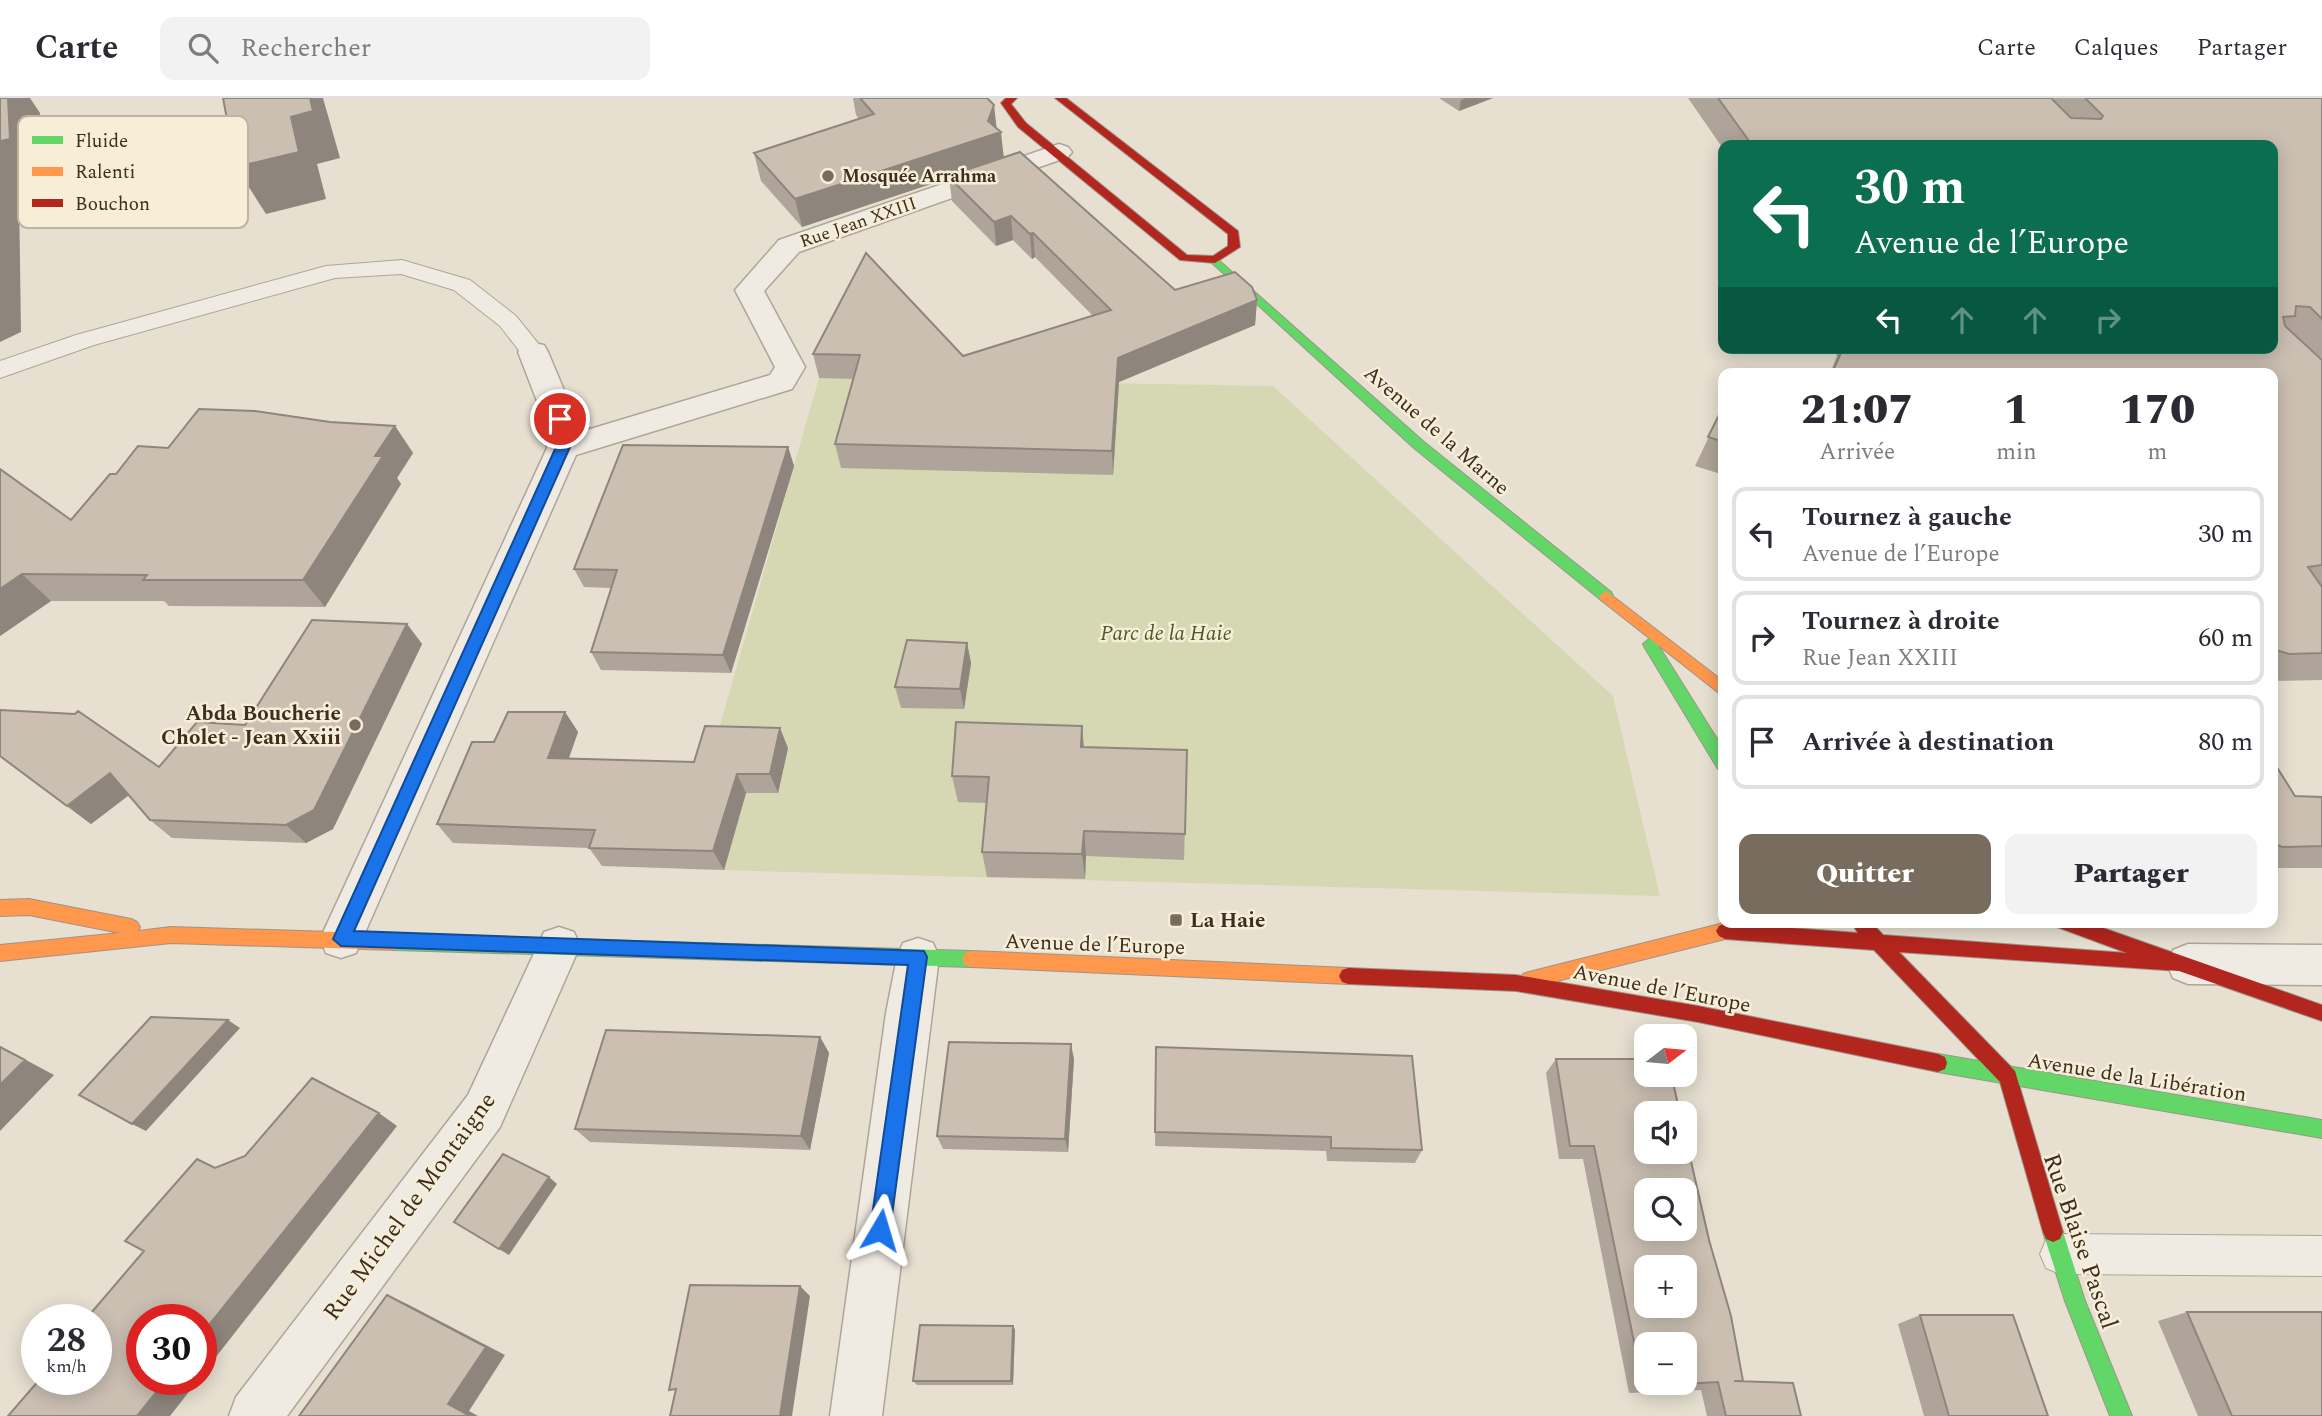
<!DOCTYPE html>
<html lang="fr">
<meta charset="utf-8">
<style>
body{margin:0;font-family:Spectral,serif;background:#f2f2f3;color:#2b2b33;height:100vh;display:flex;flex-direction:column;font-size:26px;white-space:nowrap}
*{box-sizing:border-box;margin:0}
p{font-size:23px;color:#7c7c81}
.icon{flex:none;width:38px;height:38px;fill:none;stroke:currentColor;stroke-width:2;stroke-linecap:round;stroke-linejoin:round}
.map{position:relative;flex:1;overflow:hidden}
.panel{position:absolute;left:1718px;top:270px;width:560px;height:560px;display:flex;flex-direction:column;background:#fff;border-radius:14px;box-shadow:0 4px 18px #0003}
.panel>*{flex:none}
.hud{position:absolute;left:1718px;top:42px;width:560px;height:214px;border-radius:14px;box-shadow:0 4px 18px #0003;background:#0b6e4f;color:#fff;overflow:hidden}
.needle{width:46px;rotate:74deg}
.tools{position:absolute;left:1634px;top:926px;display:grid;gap:14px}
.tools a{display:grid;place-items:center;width:63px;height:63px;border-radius:14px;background:#fff;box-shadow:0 4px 18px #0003;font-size:35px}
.speed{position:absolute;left:21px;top:1206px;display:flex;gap:14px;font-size:35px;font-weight:700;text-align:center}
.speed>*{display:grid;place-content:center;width:91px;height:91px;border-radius:50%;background:#fff;box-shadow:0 4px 18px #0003;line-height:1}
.speed small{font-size:18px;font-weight:400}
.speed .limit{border:10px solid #d22;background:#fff;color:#111}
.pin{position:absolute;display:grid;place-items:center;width:60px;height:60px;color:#fff;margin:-30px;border:4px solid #fff;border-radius:50%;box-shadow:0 2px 7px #0007}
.me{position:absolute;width:77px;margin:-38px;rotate:7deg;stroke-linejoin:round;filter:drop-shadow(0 0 5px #0008)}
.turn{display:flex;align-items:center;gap:24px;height:147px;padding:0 21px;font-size:32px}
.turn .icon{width:91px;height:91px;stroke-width:2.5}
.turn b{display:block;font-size:49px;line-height:60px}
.lanes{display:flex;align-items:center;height:66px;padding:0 21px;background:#0003;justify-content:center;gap:35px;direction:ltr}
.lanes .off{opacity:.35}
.eta{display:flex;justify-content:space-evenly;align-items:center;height:119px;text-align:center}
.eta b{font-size:42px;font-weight:800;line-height:49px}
.button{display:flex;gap:14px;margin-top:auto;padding:14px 21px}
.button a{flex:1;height:80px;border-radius:14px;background:#786c5e;color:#fff;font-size:28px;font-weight:800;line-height:80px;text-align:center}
.button a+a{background:#f2f2f3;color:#2b2b33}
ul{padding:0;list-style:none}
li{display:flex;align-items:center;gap:21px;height:94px;margin:0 14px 10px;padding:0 7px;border:4px solid #e1e1e2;border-radius:14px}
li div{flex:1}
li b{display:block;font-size:26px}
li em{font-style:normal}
header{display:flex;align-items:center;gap:42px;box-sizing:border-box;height:98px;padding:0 35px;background:#fff;border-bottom:2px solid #e1e1e2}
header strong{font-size:33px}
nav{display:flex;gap:38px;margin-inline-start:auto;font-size:24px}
.search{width:490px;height:63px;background:#f2f2f3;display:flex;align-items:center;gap:18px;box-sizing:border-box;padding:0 24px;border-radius:14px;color:#7c7c81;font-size:26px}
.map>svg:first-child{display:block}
</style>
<header>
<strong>Carte</strong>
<div class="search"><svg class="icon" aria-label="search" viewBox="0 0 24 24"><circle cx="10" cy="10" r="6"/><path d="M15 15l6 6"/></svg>Rechercher</div>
<nav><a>Carte</a><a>Calques</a><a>Partager</a></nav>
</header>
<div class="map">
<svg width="2322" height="1318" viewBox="0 0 2322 1318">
<rect width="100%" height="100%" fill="#e7e0d1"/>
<path fill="#d6d7b3" d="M819 280 1273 288 1613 598 1660 798 679 771Z"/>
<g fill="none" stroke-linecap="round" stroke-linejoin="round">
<defs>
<path id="lane" d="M402 162 470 182 516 218 545 254 542 259H524L500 228 454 192 401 176 335 180 94 247 0 280V263L76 237 326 168Z
M2060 1136 2322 1138V1178L2060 1176 2046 1170 2040 1156 2046 1142Z"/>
<path id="street" d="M1059 46 1068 49 1072 54 1068 59 799 154 764 193 805 269 792 291 576 357 356 855 341 860 326 855 320 841 547 350 544 321 518 254 522 247 533 245 544 247 548 254 576 321 577 335 770 277 775 269 735 192 779 142Z
M559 829 574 834 580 848 500 1029 287 1318H229L236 1299 468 997 544 834Z
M918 840 933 845 939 859 882 1318H830L886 915 897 859 903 845Z
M2188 846 2322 847V887L2188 886 2173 880 2167 866 2173 852Z"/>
<path id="fast" d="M1215 159 1424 344 1611 494 1613 498 1611 502H1601L1414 350 1211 164 1209 162Z
M1650 540 1655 542 1724 652V672L1718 671 1645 550 1643 546Z
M395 836 971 853 977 855 980 861 977 867 971 869 395 852 389 850 386 844 389 838Z
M1938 956 2322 1022V1040L1938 974 1931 971 1929 965 1931 959Z
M2053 1124 2060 1127 2063 1134 2085 1203 2132 1318H2110L2065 1203 2043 1134 2046 1127Z"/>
<path id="slow" d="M1606 493 1724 584V599L1601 502 1599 498Z
M29 801 131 821 137 824 140 829 138 833 171 829 395 836 401 838 404 844 401 850 395 852 171 845 0 863V847L120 835 29 817 0 818V802Z
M1724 823 1743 824 1731 838 1725 841 1529 890 1523 888 1520 882 1523 876 1529 874 1720 826Z
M971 853 1348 870 1354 872 1357 878 1354 884 1348 886 971 869 965 867 962 861 965 855Z"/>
<path id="jam" d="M1006 0H1017L1011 6 1026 25 1187 157 1213 158 1228 148V136L1055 0H1066L1238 133 1240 149 1215 165 1180 162 1018 29 1001 5Z
M1851 824H1871L1883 837 2127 855 2057 829 2055 824H2086L2322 907V923L2179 873 1899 854 2015 973 2063 1134 2060 1141 2053 1144 2046 1141 2043 1134 2000 984 1874 852 1725 841 1719 838 1716 833 1719 828 1725 825 1858 835Z
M1348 870 1516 877 1698 908 1938 956 1945 959 1947 965 1945 971 1938 974 1698 924 1516 893 1348 886 1342 884 1339 878 1342 872Z"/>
</defs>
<use href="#lane" stroke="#ada599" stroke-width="2"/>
<use href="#street" stroke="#ada599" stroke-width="3"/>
<use href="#fast" stroke="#9c958a" stroke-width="2"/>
<use href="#slow" stroke="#9c958a" stroke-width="2"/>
<use href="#jam" stroke="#9c958a" stroke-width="2"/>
<use href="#lane" fill="#efebe3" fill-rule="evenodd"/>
<use href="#street" fill="#efebe3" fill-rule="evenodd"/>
<use href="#fast" fill="#63d668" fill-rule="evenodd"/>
<use href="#slow" fill="#ff974d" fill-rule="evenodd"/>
<use href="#jam" fill="#b3261e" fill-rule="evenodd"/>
</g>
<path fill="#afa499" d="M853 0H987L997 31 1004 59 1175 192 1257 202 1255 227 1119 284 1113 377 841 370 835 346 853 281 819 280 813 256 963 258 1093 218 1035 159 1032 161 1013 142 996 148 952 103 949 80 802 129 761 83 754 55 859 21 856 17Z
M1439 0H1493L1459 13Z
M1688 0H2322V582L2273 583V275H1830L1837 258 1832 250H2273V47H1724V52Z
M1724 307V377L1695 368Z
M330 324 395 328 413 355 397 380 401 386 325 509 169 508 164 503H51L0 538V371L71 422 168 350Z
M788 349 794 368 731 575 601 572 591 554 611 490 584 489 574 471Z
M407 526 422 546 333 731 306 745 172 740 150 722 129 697 91 726 0 658 159 669 245 627Z
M967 545 971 565 964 611 901 610 895 589Z
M565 614 578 634 569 660 694 664 788 650 778 695H746L724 772 602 768 589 750 453 745 437 726 494 644Z
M1082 628 1084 649 1187 652 1184 762 1086 758 1085 781 987 779 982 754 987 705 958 704 952 678Z
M2273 663 2295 698 2322 699V770H2273Z
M820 939 829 955 810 1052 590 1044 575 1031Z
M1156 949 1422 1052 1415 1065 1327 1063 1326 1053 1155 1048Z
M1074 961 1068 1054 943 1051 937 1038Z
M1556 961 1680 1015 1743 1283 1801 1318H1707L1701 1292 1629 1295 1583 1061H1559L1546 975Z
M2187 1214 2322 1318H2198L2158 1223Z
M1920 1217 2048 1318H1924L1898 1226Z
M1013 1228 1015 1232 1013 1287H917L913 1283Z"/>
<path fill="#8e867d" d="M8 0H30L40 15 46 88 19 94 21 234 0 244V43Z
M310 0H323L340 60 317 66 326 101 266 116 236 69Z
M1466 0H1493L1459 13 1461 2Z
M994 7 997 34H1001L1004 62 948 78 949 80 802 129 795 101 988 23Z
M1011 118 1013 142 996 148 994 124Z
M1033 135 1035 159 1032 161 1030 136Z
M1257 202 1255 227 1119 284 1113 377 1112 353 1118 260Z
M395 328 413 355 397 380 401 386 325 509 303 482 375 358Z
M788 349 794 368 731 575 723 557Z
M22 476 51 503 0 538V491Z
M407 526 422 546 333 731 306 745 286 727Z
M967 545 971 565 964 611 960 591Z
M565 614 578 634 562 679 548 660Z
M1082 628 1084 655 1081 649Z
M780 630 788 650 778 695 770 676Z
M110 675 133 694 91 726 67 708Z
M737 676 746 695 724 772 713 753Z
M1084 733 1086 758 1085 781 1082 756Z
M228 922 240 930 146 1033 132 1026Z
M820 939 829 955 810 1052 801 1038Z
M1071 946 1074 961 1068 1054 1065 1041Z
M0 948 54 977 0 1033Z
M379 1015 397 1028 201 1278V1237Z
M549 1079 557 1086 509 1157 499 1151Z
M800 1188 810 1198 792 1318H780Z
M387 1197 409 1207 505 1257 469 1313 478 1318H470L448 1306Z
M1013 1228 1015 1232 1013 1287 1011 1283Z
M167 1281H199L170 1318H137Z"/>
<path fill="#cbbfb2" stroke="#8e867d" stroke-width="2" fill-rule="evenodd" d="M0 0H8L10 41 0 43Z
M223 0H310L313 13 291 19 299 54 236 69Z
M860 0H987L994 7 988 23 1001 34 795 101 754 55 874 16Z
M1718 0H2051L2071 20 2101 21 2103 18 2085 0H2322V221L2310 209 2296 208 2295 218 2283 219 2285 228 2322 262V467L2308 469 2322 489V555L2289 556 2273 551V275H1832L1843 250H2273V47H1752Z
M1020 54 1175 192 1235 174 1252 189 1257 202 1118 260 1112 353 835 346 860 257 813 256 866 155 963 258 1111 212 1033 135 1030 136 1011 118 994 124 948 78Z
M1724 307V344L1708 339Z
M199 311 255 313 330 324 395 328 375 358H383L303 482H143L147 477 22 476 0 491V371L71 422 110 376H116L138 348 168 350Z
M623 347 788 349 723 557 591 554 617 472 574 471Z
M312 522 407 526 314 712 286 727 150 722 110 675 67 708 0 658V612L75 616 78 613 159 669 197 624 245 627Z
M907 542 967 545 960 591 895 589Z
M508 614H565L548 660 694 664 705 628 780 630 770 676H737L713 753 589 750 595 732 437 726 472 644H494Z
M956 624 1082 628 1081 649 1187 652 1185 736 1084 733 1082 756 982 754 989 679 952 678Z
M2273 663 2295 698 2322 699V748L2282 749 2273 745Z
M151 919 228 922 132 1026 79 997Z
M606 932 820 939 801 1038 575 1031Z
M949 944 1071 946 1065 1041 937 1038Z
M0 949 25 962 0 987Z
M1156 949 1412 958 1422 1052 1331 1050V1039L1155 1034Z
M1556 961H1647V976H1671L1680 1015H1647V1054H1685V1037L1709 1142 1731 1218 1743 1283H1734L1793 1285 1801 1318H1726L1718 1284 1643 1288 1594 1048H1570ZM1647 1092H1685V1130H1647ZM1647 1169H1685V1208H1647ZM1647 1246H1685V1284H1647Z
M312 980 379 1015 201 1237V1222H142V1281H167L137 1318H8L40 1281H96V1222H85L144 1153 125 1143 197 1061 215 1070 245 1058Z
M503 1056 549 1079 499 1151 454 1124Z
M690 1187 800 1188 780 1318H670L676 1291 669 1292Z
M387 1197 486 1249 448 1306 470 1318H299Z
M2187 1214H2322V1318H2232Z
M1920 1217H2013L2048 1318H1949Z
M920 1227 1013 1228 1011 1283H913Z"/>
<path fill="#1a73e8" stroke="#114b97" stroke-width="2" d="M560 317 566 321 570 349 354 833 924 853 927 859 890 1132 887 1139 880 1142 873 1139 870 1132 908 867 341 848 333 841 556 349 553 321Z"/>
<g fill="#786c5e" stroke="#f7eed8" stroke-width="2.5">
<circle cx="828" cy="78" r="7"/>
<circle cx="355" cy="627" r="7"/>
<rect x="1169" y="815" width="14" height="14" rx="3.5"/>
</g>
<g text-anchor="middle" stroke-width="5" stroke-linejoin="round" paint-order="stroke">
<g font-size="18" font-weight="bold" fill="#3d2e20" stroke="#f7eed8" text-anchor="start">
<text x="842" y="84">Mosquée Arrahma</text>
</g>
<g font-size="18" fill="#3d2e20" stroke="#f7eed8">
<text transform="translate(858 124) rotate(-19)" y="6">Rue Jean XXIII</text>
</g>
<g font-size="21" fill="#3d2e20" stroke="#f7eed8">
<text transform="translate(1437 332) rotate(41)" y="7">Avenue de la Marne</text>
<text transform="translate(1095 846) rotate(2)" y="7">Avenue de l’Europe</text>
<text transform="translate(1662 890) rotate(11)" y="7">Avenue de l’Europe</text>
<text transform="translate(2137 979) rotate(9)" y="7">Avenue de la Libération</text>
</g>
<g font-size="21" font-style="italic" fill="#4d5a26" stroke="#f7eed8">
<text x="1166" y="542">Parc de la Haie</text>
</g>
<g font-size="21" font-weight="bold" fill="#3d2e20" stroke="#f7eed8" text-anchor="end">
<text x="341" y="622">Abda Boucherie<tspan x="341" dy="24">Cholet - Jean Xxiii</tspan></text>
<text x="1190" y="829" text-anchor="start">La Haie</text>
</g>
<g font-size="24" fill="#3d2e20" stroke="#f7eed8">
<text transform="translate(409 1108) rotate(-54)" y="8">Rue Michel de Montaigne</text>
<text transform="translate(2081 1143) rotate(71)" y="8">Rue Blaise Pascal</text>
</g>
</g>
<rect x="18" y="18" width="230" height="112" rx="10" fill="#f7eed8" stroke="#bfb4a1" stroke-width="2"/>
<rect x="32" y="38" width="31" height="8" fill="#63d668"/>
<rect x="32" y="69" width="31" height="9" fill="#ff974d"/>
<rect x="32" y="101" width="31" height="8" fill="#b3261e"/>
<g font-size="19" fill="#3d2e20">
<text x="75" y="49">Fluide</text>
<text x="75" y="80">Ralenti</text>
<text x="75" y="112">Bouchon</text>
</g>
</svg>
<div class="tools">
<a><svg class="needle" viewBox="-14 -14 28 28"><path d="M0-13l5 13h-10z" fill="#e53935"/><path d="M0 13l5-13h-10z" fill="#7c7c81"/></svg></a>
<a><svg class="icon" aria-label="sound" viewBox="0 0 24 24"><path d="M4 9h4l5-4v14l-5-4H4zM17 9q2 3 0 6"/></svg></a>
<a><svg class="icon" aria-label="search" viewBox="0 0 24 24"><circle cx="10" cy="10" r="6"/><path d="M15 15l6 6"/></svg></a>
<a>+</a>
<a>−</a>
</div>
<div class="speed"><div>28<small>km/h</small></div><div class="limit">30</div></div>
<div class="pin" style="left:560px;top:321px;background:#d93025"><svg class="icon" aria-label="arrive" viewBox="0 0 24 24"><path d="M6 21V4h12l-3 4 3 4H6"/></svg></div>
<svg class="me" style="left:880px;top:1132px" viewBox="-20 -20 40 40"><path d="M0-17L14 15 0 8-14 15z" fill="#1a73e8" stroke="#fff" stroke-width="4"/></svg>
<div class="hud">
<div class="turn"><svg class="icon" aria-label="left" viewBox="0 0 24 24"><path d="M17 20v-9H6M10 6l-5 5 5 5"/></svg><div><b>30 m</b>Avenue de l’Europe</div></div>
<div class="lanes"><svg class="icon" aria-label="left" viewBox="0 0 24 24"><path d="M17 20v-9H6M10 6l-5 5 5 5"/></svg><svg class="icon off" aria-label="ahead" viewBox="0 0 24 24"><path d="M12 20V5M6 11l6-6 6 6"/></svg><svg class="icon off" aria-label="ahead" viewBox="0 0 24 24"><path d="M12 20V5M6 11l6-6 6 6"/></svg><svg class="icon off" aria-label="right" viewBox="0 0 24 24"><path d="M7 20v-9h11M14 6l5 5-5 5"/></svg></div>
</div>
<section class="panel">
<div class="eta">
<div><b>21:07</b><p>Arrivée</p></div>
<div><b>1</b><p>min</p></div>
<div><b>170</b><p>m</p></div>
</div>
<ul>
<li><svg class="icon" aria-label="left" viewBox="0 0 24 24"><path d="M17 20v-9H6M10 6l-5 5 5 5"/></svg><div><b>Tournez à gauche</b><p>Avenue de l’Europe</p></div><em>30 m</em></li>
<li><svg class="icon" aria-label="right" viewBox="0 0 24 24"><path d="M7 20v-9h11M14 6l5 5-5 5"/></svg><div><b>Tournez à droite</b><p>Rue Jean XXIII</p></div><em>60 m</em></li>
<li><svg class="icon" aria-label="arrive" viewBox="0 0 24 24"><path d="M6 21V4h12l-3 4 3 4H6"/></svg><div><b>Arrivée à destination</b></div><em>80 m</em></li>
</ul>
<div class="button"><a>Quitter</a><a>Partager</a></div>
</section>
</div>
